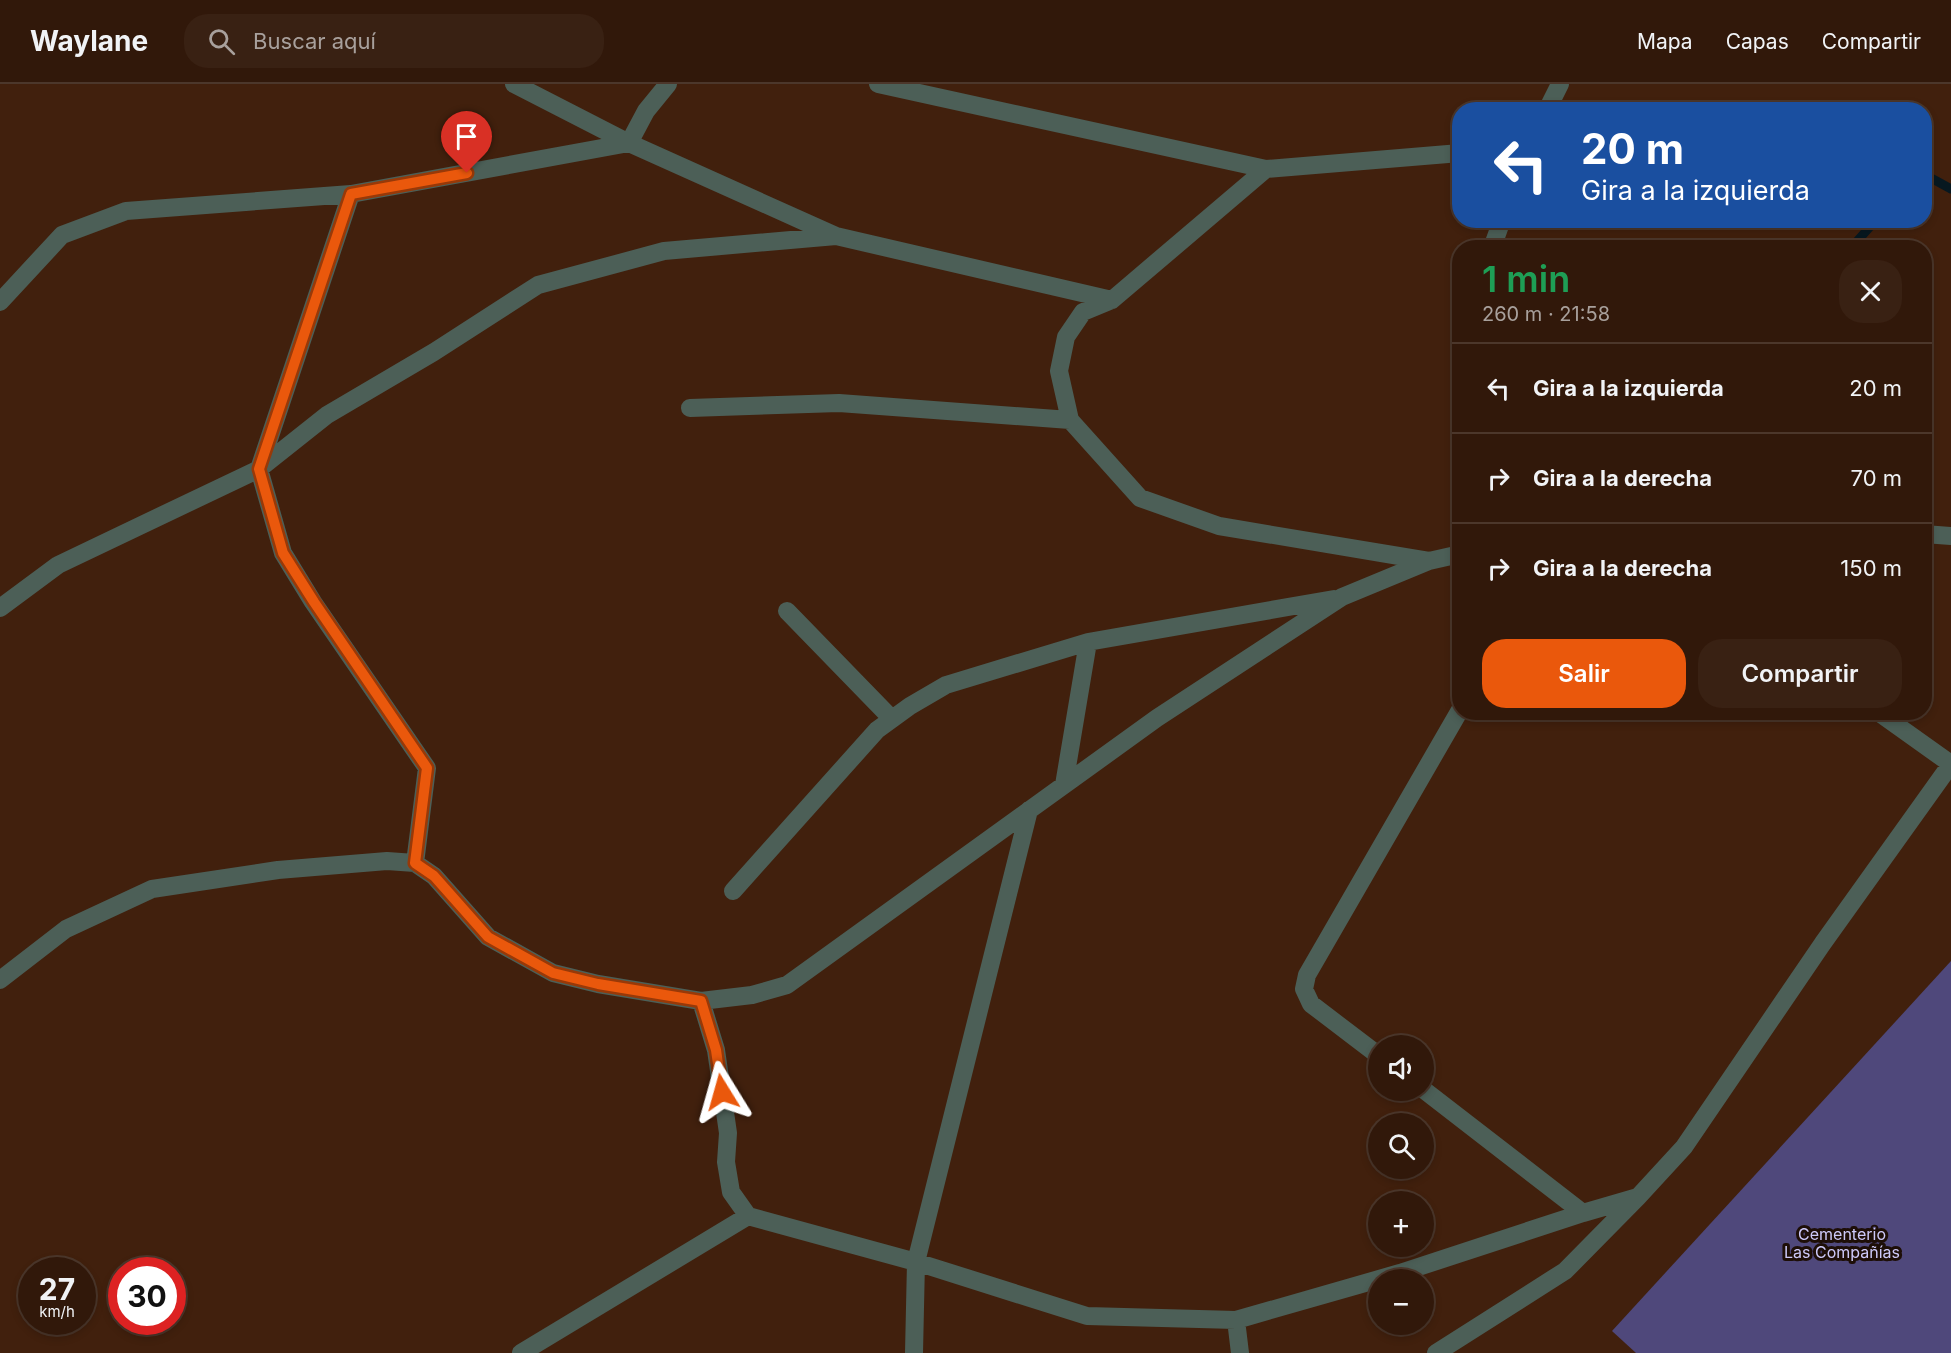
<!DOCTYPE html>
<html lang="es">
<meta charset="utf-8">
<style>
body{margin:0;font-family:Inter,sans-serif;background:#392113;color:#f1f3f6;height:100vh;display:flex;flex-direction:column;font-size:22px;white-space:nowrap}
*{box-sizing:border-box;margin:0}
p{font-size:20px;color:#a8a09c}
.icon{flex:none;width:33px;height:33px;fill:none;stroke:currentColor;stroke-width:2;stroke-linecap:round;stroke-linejoin:round}
.map{position:relative;flex:1;overflow:hidden}
.sheet{position:absolute;left:1452px;top:156px;width:480px;height:480px;display:flex;flex-direction:column;background:#31180a;border-radius:24px;box-shadow:0 3px 9px #0003,0 0 0 2px #4c372b}
.sheet>*{flex:none}
.hud{position:absolute;left:1452px;top:18px;width:480px;height:126px;border-radius:24px;box-shadow:0 3px 9px #0003,0 0 0 2px #4c372b;background:#1a4fa0;color:#fff;overflow:hidden}
.controls{position:absolute;left:1368px;top:951px;display:grid;gap:12px}
.controls a{display:grid;place-items:center;width:66px;height:66px;border-radius:50%;background:#31180a;box-shadow:0 3px 9px #0003,0 0 0 2px #4c372b;font-size:30px}
.speed{position:absolute;left:18px;top:1173px;display:flex;gap:12px;font-size:30px;font-weight:700;text-align:center}
.speed>*{display:grid;place-content:center;width:78px;height:78px;border-radius:50%;background:#31180a;box-shadow:0 3px 9px #0003,0 0 0 2px #4c372b;line-height:1}
.speed small{font-size:15px;font-weight:400}
.speed .limit{border:9px solid #d22;background:#fff;color:#111}
.pin{position:absolute;display:grid;place-items:center;width:51px;height:51px;color:#fff;margin:-62px -26px;border-radius:50% 50% 50% 0;rotate:-45deg;box-shadow:0 0 6px #0007}
.pin .icon{rotate:45deg}
.me{position:absolute;width:66px;margin:-33px;rotate:352deg;stroke-linejoin:round;filter:drop-shadow(0 0 4px #0008)}
.turn{display:flex;align-items:center;gap:21px;height:126px;padding:0 30px;font-size:27px}
.turn .icon{width:78px;height:78px;stroke-width:2.5}
.turn b{display:block;font-size:42px;line-height:51px}
.round{display:grid;place-items:center;flex:none;width:63px;height:63px;border-radius:24px;background:#392113}
.head{display:flex;align-items:center;justify-content:space-between;height:102px;padding:0 30px}
h1{font-size:36px;font-weight:600;line-height:45px;color:#1e9e55}
.action{display:flex;gap:12px;margin-top:auto;padding:12px 30px}
.action a{flex:1;height:69px;border-radius:24px;background:#ea580c;color:#fff;font-size:24px;font-weight:600;line-height:69px;text-align:center}
.action a+a{background:#392113;color:#f1f3f6}
ul{padding:0;list-style:none}
li{display:flex;align-items:center;gap:18px;height:90px;padding:0 30px;border-top:2px solid #4c372b}
li div{flex:1}
li b{display:block;font-size:22px}
li em{font-style:normal}
header{display:flex;align-items:center;gap:36px;box-sizing:border-box;height:84px;padding:0 30px;background:#31180a;border-bottom:2px solid #4c372b}
header strong{font-size:28px}
nav{display:flex;gap:33px;margin-inline-start:auto;font-size:21px}
.search{width:420px;height:54px;background:#392113;display:flex;align-items:center;gap:15px;box-sizing:border-box;padding:0 21px;border-radius:24px;color:#a8a09c;font-size:22px}
.map>svg:first-child{display:block}
</style>
<header>
<strong>Waylane</strong>
<div class="search"><svg class="icon" aria-label="search" viewBox="0 0 24 24"><circle cx="10" cy="10" r="6"/><path d="M15 15l6 6"/></svg>Buscar aquí</div>
<nav><a>Mapa</a><a>Capas</a><a>Compartir</a></nav>
</header>
<div class="map">
<svg width="1951" height="1269" viewBox="0 0 1951 1269">
<rect width="100%" height="100%" fill="#41200d"/>
<path fill="#4f487b" d="M1951 877V1269H1636L1612 1247Z"/>
<g fill="none" stroke-linecap="round" stroke-linejoin="round">
<path stroke="#071820" stroke-width="9" d="M1924 97 1931 94 1951 105
M1851 164 1876 136"/>
<path stroke="#4c5f57" stroke-width="18" d="M514 0 629 59 836 152 1112 216
M878 0 1266 85 1460 69
M1547 26 1560 0
M629 59 646 27 668 0
M1266 85 1112 216 1083 228 1066 253 1059 287 1070 336 1140 414 1219 442 1429 477
M351 110 259 385 283 469 313 518 427 684 415 779
M1492 164 1502 136
M0 218 62 151 126 127 351 110 629 59
M690 324 839 319 1070 336
M1924 450 1951 452
M1460 470 1429 477 1342 513 1157 634 787 901 752 911 701 917 716 966 728 1049 726 1078 731 1108 748 1132 916 1178 1087 1232 1236 1236 1400 1189 1583 1129 1638 1113
M0 524 58 481 259 385 327 331 434 268 538 201 664 167 836 152
M787 527 892 635
M1878 628 1951 680
M1064 701 1088 558
M733 807 877 646 910 622 946 601 1088 558 1334 515
M0 896 66 845 152 805 278 786 387 777 415 779 434 792 488 853 553 889 598 900 701 917
M1378 971 1311 920 1304 905 1307 891 1460 626
M1424 1006 1583 1129
M1236 1236 1240 1269
M521 1269 748 1132
M914 1269 916 1178 1029 726
M1436 1269 1565 1187 1638 1113 1684 1063 1823 859 1951 680"/>
</g>
<g fill="none" stroke-linecap="round" stroke-linejoin="round">
<defs>
<path id="route" d="M467 89 351 110 259 385 283 469 314 518 427 684 415 779 434 792 488 853 553 889 598 900 701 917 716 966 722 1008"/>
</defs>
<use href="#route" stroke="#983908" stroke-width="15"/>
<use href="#route" stroke="#ea580c" stroke-width="10"/>
</g>
<g text-anchor="middle" stroke-width="6" stroke-linejoin="round" paint-order="stroke">
<g font-size="16" fill="#cdc9f9" stroke="#1d0e07">
<text x="1842" y="1156">Cementerio<tspan x="1842" dy="18">Las Compañías</tspan></text>
</g>
</g>
</svg>
<div class="controls">
<a><svg class="icon" aria-label="sound" viewBox="0 0 24 24"><path d="M4 9h4l5-4v14l-5-4H4zM17 9q2 3 0 6"/></svg></a>
<a><svg class="icon" aria-label="search" viewBox="0 0 24 24"><circle cx="10" cy="10" r="6"/><path d="M15 15l6 6"/></svg></a>
<a>+</a>
<a>−</a>
</div>
<div class="speed"><div>27<small>km/h</small></div><div class="limit">30</div></div>
<div class="pin" style="left:467px;top:89px;background:#d93025"><svg class="icon" aria-label="arrive" viewBox="0 0 24 24"><path d="M6 21V4h12l-3 4 3 4H6"/></svg></div>
<svg class="me" style="left:722px;top:1008px" viewBox="-20 -20 40 40"><path d="M0-17L14 15 0 8-14 15z" fill="#ea580c" stroke="#fff" stroke-width="4"/></svg>
<div class="hud">
<div class="turn"><svg class="icon" aria-label="left" viewBox="0 0 24 24"><path d="M17 20v-9H6M10 6l-5 5 5 5"/></svg><div><b>20 m</b>Gira a la izquierda</div></div>
</div>
<section class="sheet">
<div class="head"><div><h1>1 min</h1><p>260 m · 21:58</p></div><a class="round"><svg class="icon" aria-label="close" viewBox="0 0 24 24"><path d="M6 6l12 12M18 6L6 18"/></svg></a></div>
<ul>
<li><svg class="icon" aria-label="left" viewBox="0 0 24 24"><path d="M17 20v-9H6M10 6l-5 5 5 5"/></svg><div><b>Gira a la izquierda</b></div><em>20 m</em></li>
<li><svg class="icon" aria-label="right" viewBox="0 0 24 24"><path d="M7 20v-9h11M14 6l5 5-5 5"/></svg><div><b>Gira a la derecha</b></div><em>70 m</em></li>
<li><svg class="icon" aria-label="right" viewBox="0 0 24 24"><path d="M7 20v-9h11M14 6l5 5-5 5"/></svg><div><b>Gira a la derecha</b></div><em>150 m</em></li>
</ul>
<div class="action"><a>Salir</a><a>Compartir</a></div>
</section>
</div>
